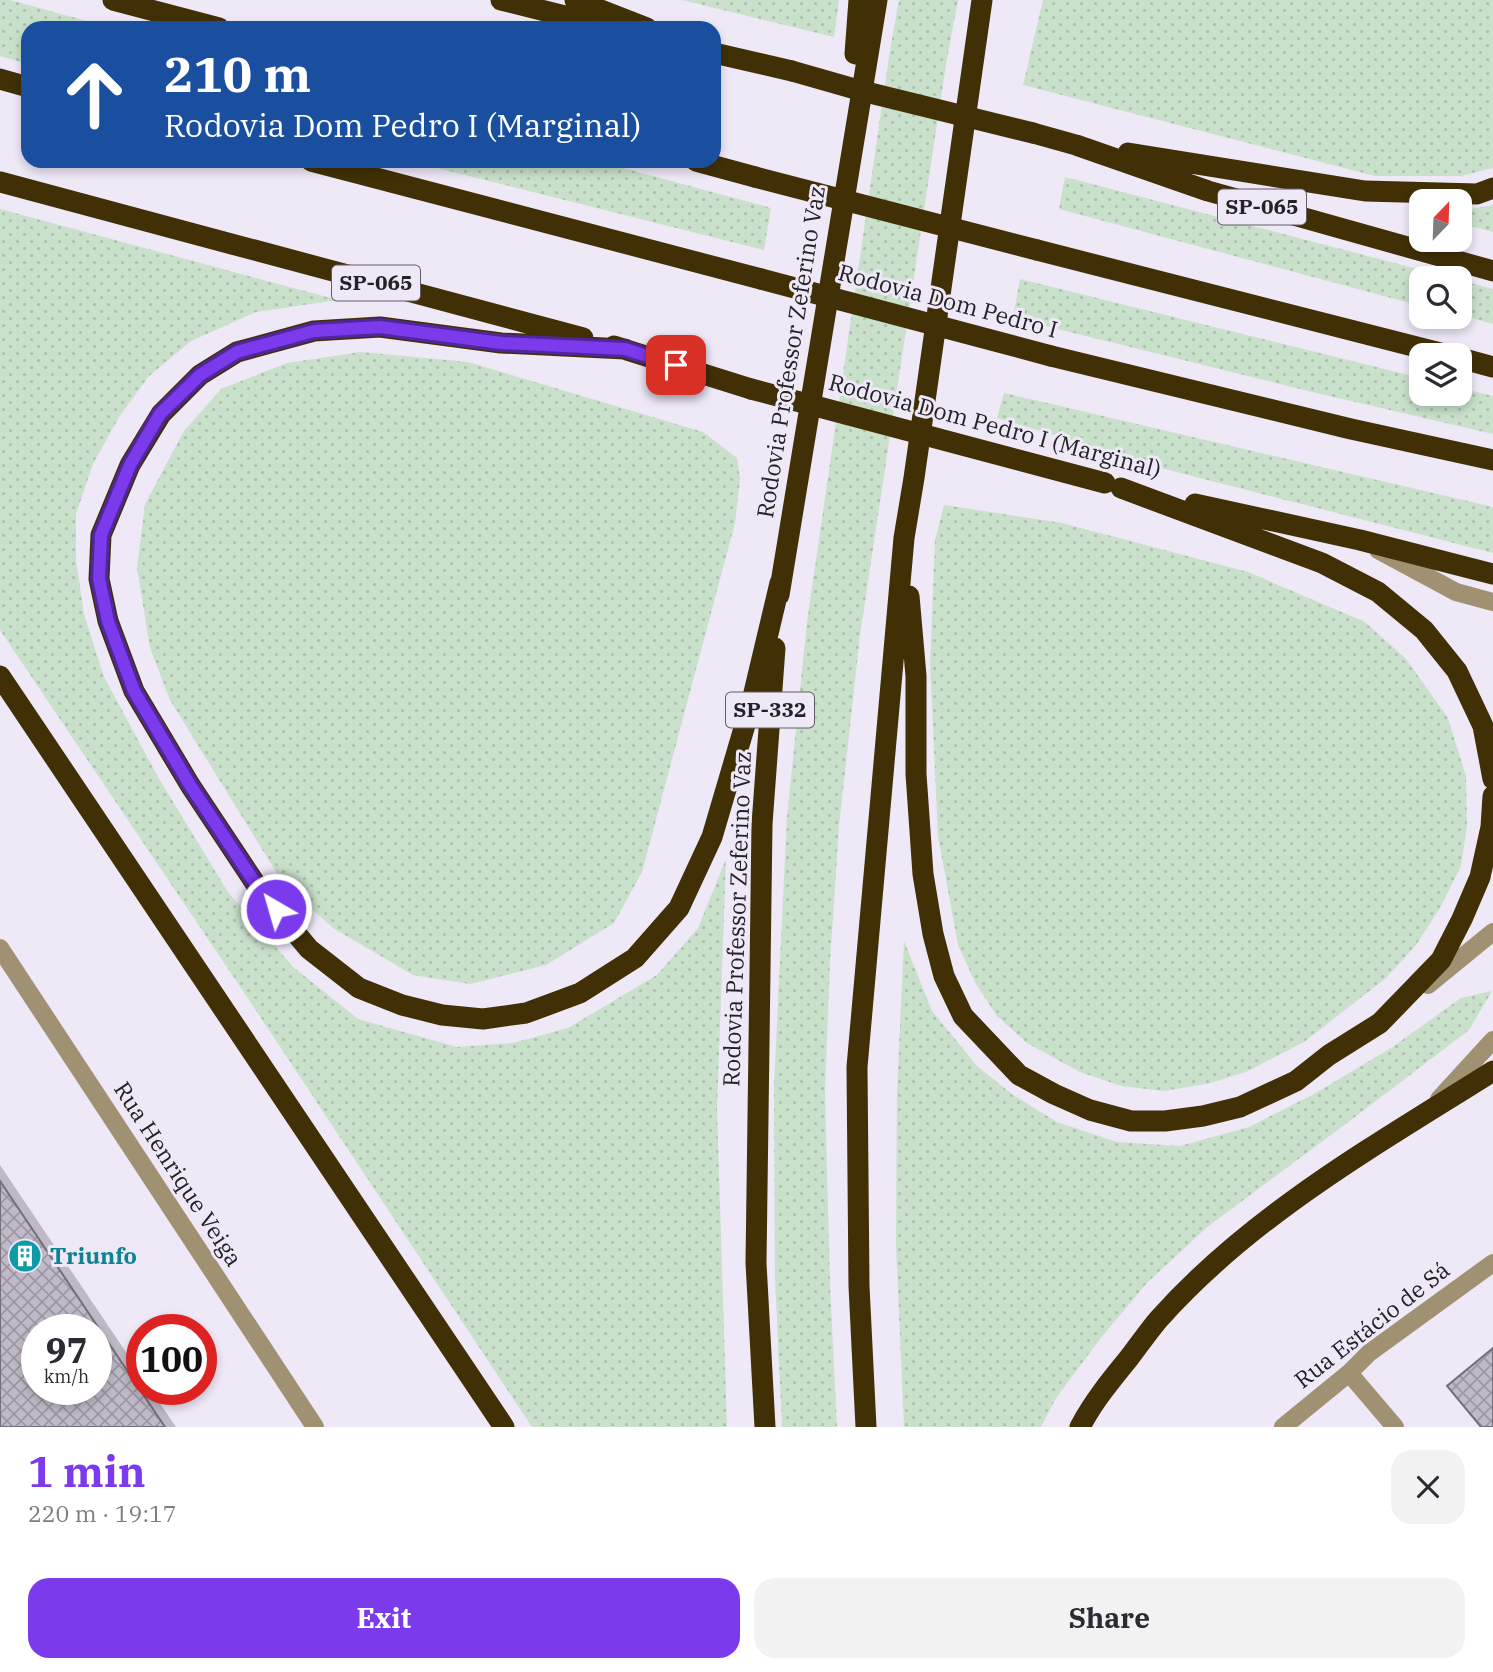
<!DOCTYPE html>
<meta charset="utf-8">
<style>
body{margin:0;font-family:"IBM Plex Serif",serif;background:#f2f2f3;color:#2b2b33;height:100vh;display:flex;flex-direction:column;font-size:26px;white-space:nowrap}
*{box-sizing:border-box;margin:0}
p{font-size:23px;color:#7c7c81}
.icon{flex:none;width:38px;height:38px;fill:none;stroke:currentColor;stroke-width:2;stroke-linecap:round;stroke-linejoin:round}
.map{position:relative;height:1427px;overflow:hidden}
.sheet{display:flex;flex-direction:column;background:#fff;flex:1}
.sheet>*{flex:none}
.top-card{position:absolute;left:21px;top:21px;width:700px;height:147px;border-radius:21px;box-shadow:0 4px 10px #0003;background:#1a4fa0;color:#fff;overflow:hidden}
.needle{width:46px;rotate:23deg}
.buttons{position:absolute;left:1409px;top:189px;display:grid;gap:14px}
.buttons a{display:grid;place-items:center;width:63px;height:63px;border-radius:14px;background:#fff;box-shadow:0 4px 10px #0003;font-size:35px}
.speed{position:absolute;left:21px;top:1314px;display:flex;gap:14px;font-size:35px;font-weight:700;text-align:center}
.speed>*{display:grid;place-content:center;width:91px;height:91px;border-radius:50%;background:#fff;box-shadow:0 4px 10px #0003;line-height:1}
.speed small{font-size:18px;font-weight:400}
.speed .limit{border:10px solid #d22;background:#fff;color:#111}
.pin{position:absolute;display:grid;place-items:center;width:60px;height:60px;color:#fff;margin:-30px;border-radius:14px;box-shadow:0 4px 10px #0006}
.me{position:absolute;width:77px;margin:-38px;rotate:322deg;stroke-linejoin:round;filter:drop-shadow(0 0 5px #0008)}
.turn{display:flex;align-items:center;gap:24px;height:147px;padding:0 28px;font-size:32px}
.turn .icon{width:91px;height:91px;stroke-width:2.5}
.turn b{display:block;font-size:49px;line-height:60px}
.round{display:grid;place-items:center;flex:none;width:74px;height:74px;border-radius:21px;background:#f2f2f3}
.headline{display:flex;align-items:center;justify-content:space-between;height:119px;padding:0 28px}
h1{font-size:42px;font-weight:700;line-height:52px;color:#7c3aed}
.primary-button{display:flex;gap:14px;margin-top:auto;padding:14px 28px}
.primary-button a{flex:1;height:80px;border-radius:21px;background:#7c3aed;color:#fff;font-size:28px;font-weight:700;line-height:80px;text-align:center}
.primary-button a+a{background:#f2f2f3;color:#2b2b33}
.map>svg:first-child{display:block}
</style>
<div class="map">
<svg width="1493" height="1427" viewBox="0 0 1493 1427">
<defs>
<pattern id="green-dots" width="8" height="8" patternUnits="userSpaceOnUse" patternTransform="scale(1.75)"><rect width="8" height="8" fill="#c9e1cb"/><path d="M2 2h.1M6 6h.1" fill="none" stroke="#acc1ae" stroke-width="1.8" stroke-linecap="round"/></pattern>
<pattern id="building-cross-hatch" width="8" height="8" patternUnits="userSpaceOnUse" patternTransform="scale(1.75)"><rect width="8" height="8" fill="#c0bac8"/><path d="M0 0l8 8M0 8l8-8" fill="none" stroke="#9c97a2"/></pattern>
</defs>
<rect width="100%" height="100%" fill="#eee8f7"/>
<path fill="url(#green-dots)" d="M0 0H10L112 28H28V64L0 56Z
M682 0H839L834 37Z
M899 0H958L946 64 860 635 839 826 830 962 825 1092 830 1285 837 1427H782L775 1278 774 1086 787 817 807 622 890 50Z
M1043 0H1493V168L1461 176H1375L1023 85Z
M409 161H597L771 208 764 250Z
M1065 177 1452 278H1421V306L1059 209Z
M1493 205V232L1460 223V211Z
M0 209 338 300 256 312 191 341 149 376 119 417 93 464 76 514V561L84 614 104 677 158 777 228 892 293 967 358 1019 457 1047 513 1043 568 1028 657 975 698 928 726 859 717 1109 727 1427H532L247 997 0 630Z
M1020 279 1421 378V394H1460V388L1493 396V434L1308 391 1013 318Z
M1460 280 1493 289V324L1460 315Z
M361 352 468 362 703 432 737 458 740 479 735 523 642 872 614 923 546 965 470 984 413 975 333 928 283 883 170 700 150 648 137 568 145 504 184 431 221 389 287 363Z
M1004 393 1493 507V553L1122 458 1118 454 997 418Z
M944 505 1062 523 1248 572 1365 622 1406 659 1448 718 1466 776 1467 825 1461 866 1440 908 1416 945 1386 978 1304 1042 1248 1071 1211 1083 1164 1091 1121 1086 1080 1072 1027 1043 997 1016 976 984 958 945 938 836 930 663 935 540Z
M904 941 932 1011 977 1066 1013 1095 1057 1122 1117 1142 1180 1146 1249 1127 1314 1094 1391 1048 1461 998 1492 991 1469 1030 1343 1126 1206 1228 1146 1284 1100 1339 1056 1398 1041 1427H904L896 1244 897 1092Z"/>
<path fill="#0003" fill-rule="evenodd" d="M0 1165 142 1376V1390H151L176 1427H0ZM37 1330H96V1390H37Z"/>
<path fill="url(#building-cross-hatch)" stroke="#746f7c" stroke-width="2" fill-rule="evenodd" d="M0 1181 165 1427H0ZM37 1330H96V1390H37Z
M1493 1348V1427H1481L1447 1386Z"/>
<g fill="none" stroke-linecap="round" stroke-linejoin="round">
<path stroke="#a09173" stroke-width="18" d="M1378 550 1456 592 1493 602
M0 948 315 1427
M1428 985 1493 932
M1439 1099 1493 1040
M1349 1373 1395 1427
M1283 1427 1349 1373 1369 1353 1493 1263"/>
<path stroke="#413006" stroke-width="21" d="M113 0 219 28
M501 0 613 28
M575 0 647 28
M714 53 792 71
M855 54 859 0
M0 79 28 87
M1033 133 1076 145 1208 191 1493 271
M1128 153 1365 191 1477 194 1493 188
M311 161 761 279
M696 161 755 177
M0 182 583 338
M1037 250 1448 355
M614 346 751 389
M625 349 501 343 380 327 314 331 237 352 200 375 161 414 130 465 101 535 99 579 108 621 134 691 190 785 259 889 309 949 359 988 402 1005 442 1015 483 1019 526 1013 580 993 635 958 679 908 712 837 752 701 780 583
M1051 356 1351 429 1493 460
M1460 358 1493 367
M1121 488 1322 563 1378 592 1424 630 1457 671 1483 726 1493 779
M1195 504 1360 540 1493 574
M779 595 877 0
M909 596 916 676V774L923 874 933 934 944 976 963 1016 1019 1075 1054 1094 1090 1110 1131 1121H1165L1203 1116 1240 1107 1296 1081 1329 1055 1380 1023 1441 960 1462 919 1480 877 1491 827 1493 796
M0 676 504 1427
M765 1427 756 1263 762 824 775 648
M866 1427 859 1286 857 1067 904 538 914 478 982 0
M1080 1427C1093 1402 1111 1380 1129 1358 1139 1345 1148 1332 1158 1320 1251 1215 1376 1145 1493 1071"/>
<path stroke="#413006" stroke-width="21" d="M792 71 862 91 1033 133
M755 177 1037 250
M761 279 1051 356
M751 389 1105 483"/>
</g>
<g fill="none" stroke-linecap="round" stroke-linejoin="round">
<defs>
<path id="route" d="M276 909 259 889 190 785 134 691 108 621 99 579 101 535 130 465 160 414 200 375 237 352 314 331 380 327 501 343 625 349 676 365"/>
</defs>
<use href="#route" stroke="#51269a" stroke-width="18"/>
<use href="#route" stroke="#7c3aed" stroke-width="12"/>
</g>
<defs>
<symbol id="building-disc" viewBox="-11 -11 22 22"><circle r="9.5" fill="#0f9aa8" stroke="#eee8f7"/><path d="M-4-6H4V6H1V3H-1V6H-4ZM-2.5-4.3h1.7v1.8h-1.7ZM.8-4.3h1.7v1.8H.8ZM-2.5-1h1.7V.8h-1.7ZM.8-1h1.7V.8H.8Z" fill="#fff"/></symbol>
</defs>
<g fill-rule="evenodd">
<use href="#building-disc" x="6" y="1237" width="38" height="38"/>
</g>
<g text-anchor="middle" stroke-width="6" stroke-linejoin="round" paint-order="stroke">
<g fill="#eee8f7" stroke="#615d65" stroke-width="2">
<rect x="1218" y="189.5" width="88" height="35" rx="5"/>
<rect x="332" y="265.5" width="88" height="35" rx="5"/>
<rect x="726" y="692.5" width="88" height="35" rx="5"/>
</g>
<g font-size="21" font-weight="bold" fill="#242227">
<text x="1262" y="214">SP-065</text>
<text x="376" y="290">SP-065</text>
<text x="770" y="717">SP-332</text>
</g>
<g font-size="23" fill="#242227" stroke="#eee8f7">
<text transform="translate(948 301) rotate(15)" y="8">Rodovia Dom Pedro I</text>
<text transform="translate(791 352) rotate(-81)" y="8">Rodovia Professor Zeferino Vaz</text>
<text transform="translate(995 426) rotate(15)" y="8">Rodovia Dom Pedro I (Marginal)</text>
<text transform="translate(737 919) rotate(-88)" y="8">Rodovia Professor Zeferino Vaz</text>
<text transform="translate(178 1174) rotate(57)" y="8">Rua Henrique Veiga</text>
<text transform="translate(1372 1325) rotate(-38)" y="8">Rua Estácio de Sá</text>
</g>
<g font-size="23" font-weight="bold" fill="#0d838f" stroke="#eee8f7" text-anchor="start">
<text x="50" y="1264">Triunfo</text>
</g>
</g>
</svg>
<div class="buttons">
<a><svg class="needle" viewBox="-14 -14 28 28"><path d="M0-13l5 13h-10z" fill="#e53935"/><path d="M0 13l5-13h-10z" fill="#7c7c81"/></svg></a>
<a><svg class="icon" aria-label="search" viewBox="0 0 24 24"><circle cx="10" cy="10" r="6"/><path d="M15 15l6 6"/></svg></a>
<a><svg class="icon" aria-label="layers" viewBox="0 0 24 24"><path d="M12 4l9 5-9 5-9-5zM3 14l9 5 9-5"/></svg></a>
</div>
<div class="speed"><div>97<small>km/h</small></div><div class="limit">100</div></div>
<div class="pin" style="left:676px;top:365px;background:#d93025"><svg class="icon" aria-label="arrive" viewBox="0 0 24 24"><path d="M6 21V4h12l-3 4 3 4H6"/></svg></div>
<svg class="me" style="left:276px;top:909px" viewBox="-20 -20 40 40"><circle r="17" fill="#7c3aed" stroke="#fff" stroke-width="3"/><path d="M0-11L8 9 0 5-8 9z" fill="#fff"/></svg>
<div class="top-card">
<div class="turn"><svg class="icon" aria-label="ahead" viewBox="0 0 24 24"><path d="M12 20V5M6 11l6-6 6 6"/></svg><div><b>210 m</b>Rodovia Dom Pedro I (Marginal)</div></div>
</div>
</div>
<section class="sheet">
<div class="headline"><div><h1>1 min</h1><p>220 m · 19:17</p></div><a class="round"><svg class="icon" aria-label="close" viewBox="0 0 24 24"><path d="M6 6l12 12M18 6L6 18"/></svg></a></div>
<div class="primary-button"><a>Exit</a><a>Share</a></div>
</section>
